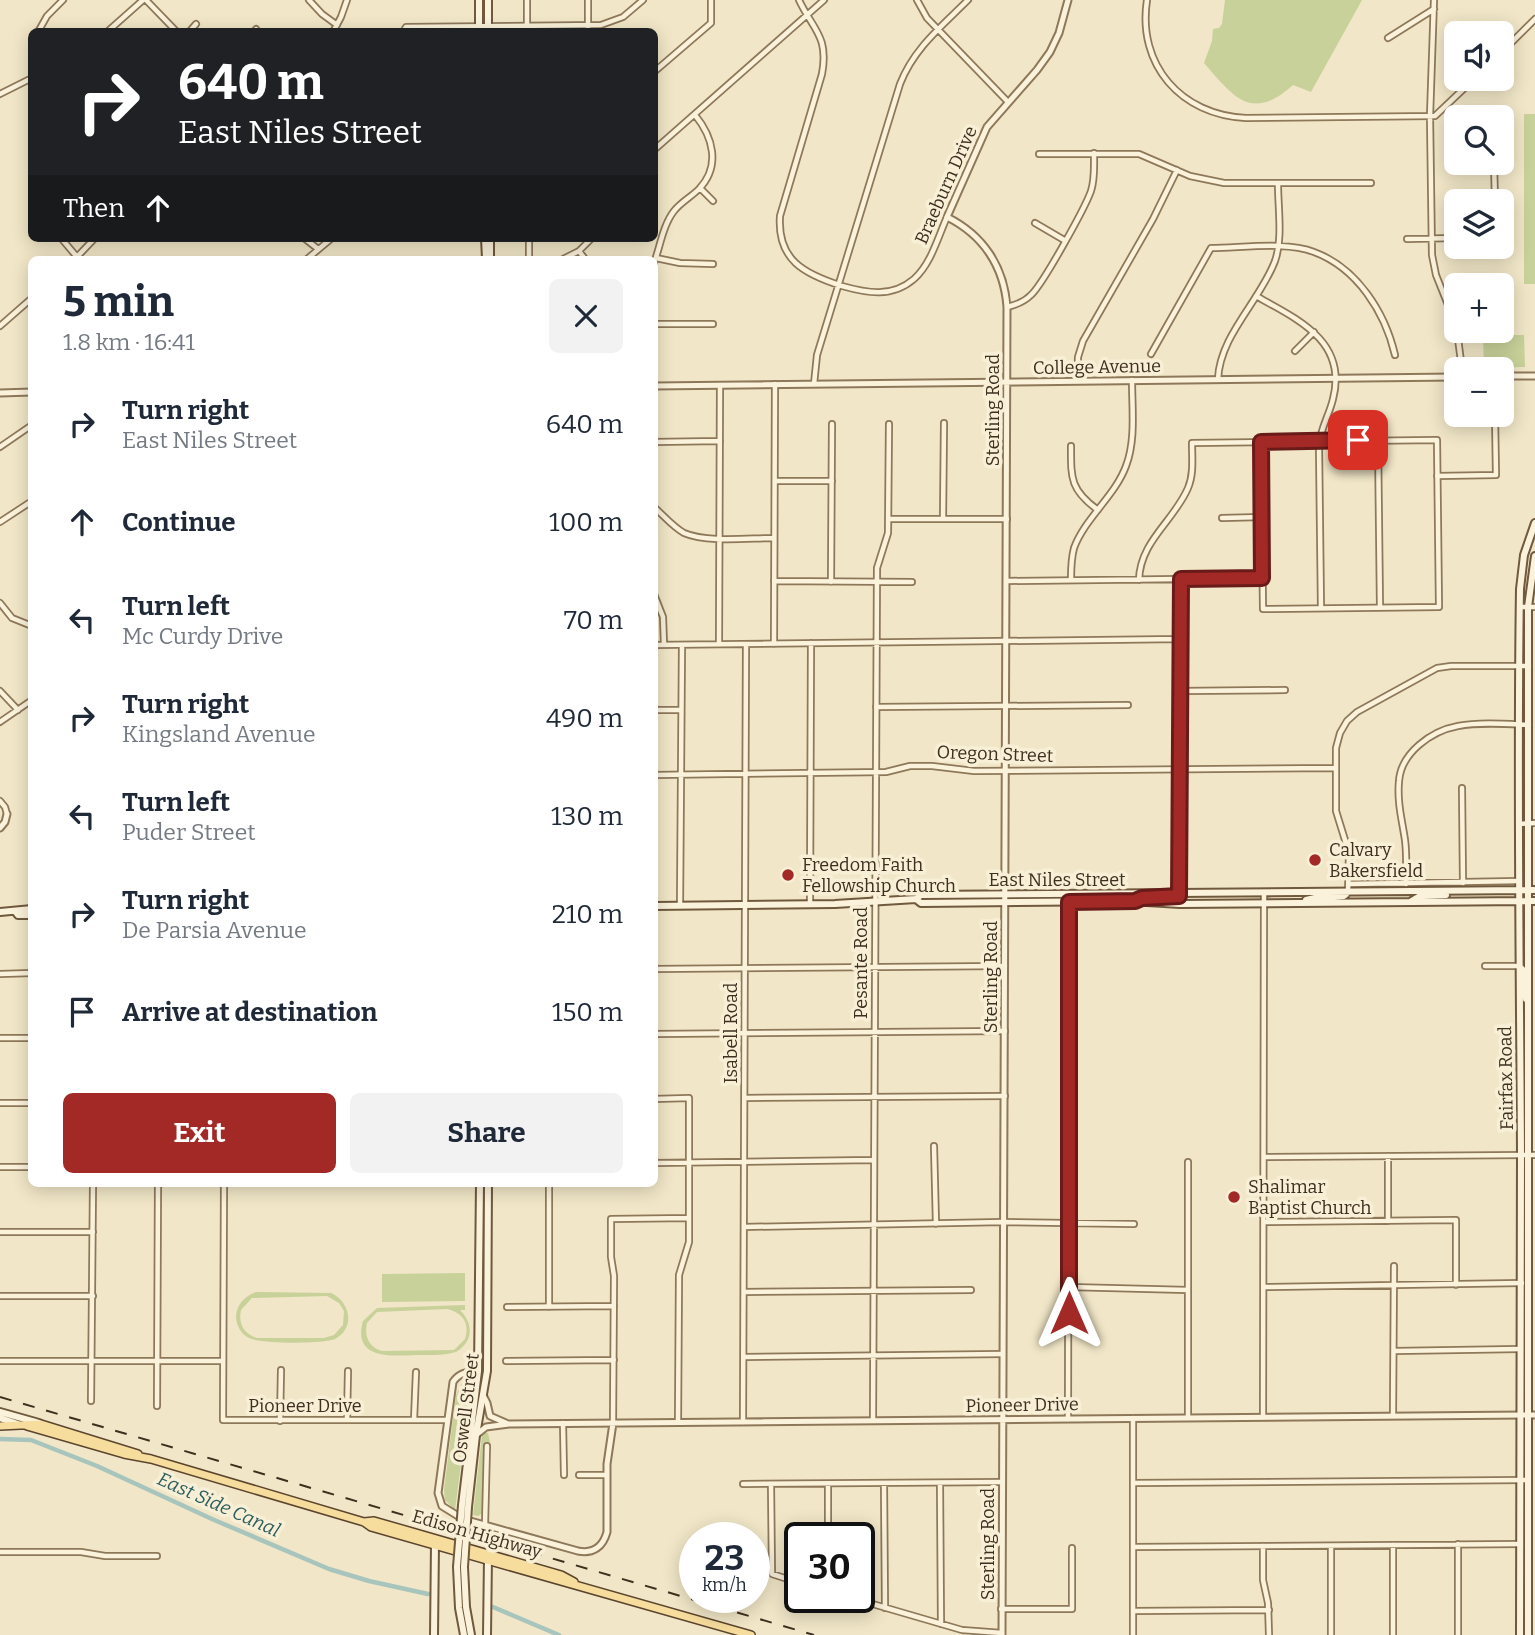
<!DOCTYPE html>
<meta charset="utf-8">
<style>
body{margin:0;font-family:Bitter,serif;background:#f2f2f3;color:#1f2937;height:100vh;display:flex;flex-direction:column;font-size:26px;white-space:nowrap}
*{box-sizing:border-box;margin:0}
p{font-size:23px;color:#747a83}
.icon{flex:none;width:38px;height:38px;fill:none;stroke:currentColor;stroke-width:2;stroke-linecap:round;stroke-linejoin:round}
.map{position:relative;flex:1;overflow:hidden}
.panel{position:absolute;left:28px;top:256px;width:630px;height:931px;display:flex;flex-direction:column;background:#fff;border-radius:10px;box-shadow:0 4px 18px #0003}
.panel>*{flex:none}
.top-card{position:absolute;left:28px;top:28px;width:630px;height:214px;border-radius:10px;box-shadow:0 4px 18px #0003;background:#202124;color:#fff;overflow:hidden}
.buttons{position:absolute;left:1444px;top:21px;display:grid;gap:14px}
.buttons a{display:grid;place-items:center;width:70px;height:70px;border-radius:10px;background:#fff;box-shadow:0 4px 18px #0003;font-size:35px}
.speed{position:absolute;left:679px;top:1522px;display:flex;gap:14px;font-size:35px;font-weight:700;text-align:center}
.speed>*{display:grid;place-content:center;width:91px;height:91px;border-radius:50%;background:#fff;box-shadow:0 4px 18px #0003;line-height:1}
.speed small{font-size:18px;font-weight:400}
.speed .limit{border:4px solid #111;border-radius:10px;background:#fff;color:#111}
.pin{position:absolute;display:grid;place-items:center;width:60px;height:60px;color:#fff;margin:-30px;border-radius:14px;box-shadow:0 4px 10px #0006}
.me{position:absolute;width:77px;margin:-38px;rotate:0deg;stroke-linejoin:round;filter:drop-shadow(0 0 5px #0008)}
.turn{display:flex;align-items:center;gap:24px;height:147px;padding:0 35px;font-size:32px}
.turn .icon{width:91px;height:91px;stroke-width:2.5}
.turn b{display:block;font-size:49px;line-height:60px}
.then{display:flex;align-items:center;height:66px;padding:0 35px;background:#0003;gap:14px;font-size:26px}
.round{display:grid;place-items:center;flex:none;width:74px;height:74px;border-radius:10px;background:#f2f2f3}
.headline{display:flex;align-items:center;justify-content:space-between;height:119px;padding:0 35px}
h1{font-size:42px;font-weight:700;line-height:52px}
.primary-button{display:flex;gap:14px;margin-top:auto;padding:14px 35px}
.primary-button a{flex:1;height:80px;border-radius:10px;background:#a22926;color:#fff;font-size:28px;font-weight:700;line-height:80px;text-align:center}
.primary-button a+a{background:#f2f2f3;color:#1f2937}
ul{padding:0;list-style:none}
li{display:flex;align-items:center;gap:21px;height:98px;padding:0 35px}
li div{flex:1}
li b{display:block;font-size:26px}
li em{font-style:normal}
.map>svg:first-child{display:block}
</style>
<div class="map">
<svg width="1535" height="1635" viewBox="0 0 1535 1635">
<rect width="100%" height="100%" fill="#f1e6c7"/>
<path fill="#c8d199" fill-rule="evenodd" d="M1225 0H1362L1311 92 1293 85C1251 123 1233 96 1204 63L1212 41 1213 29 1219 28 1222 24Z
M1524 114H1535V284H1524Z
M1483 335H1524L1525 367 1484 368Z
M465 1273V1301L382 1302V1274Z
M256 1292 331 1293C350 1301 356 1328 335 1339 324 1344 260 1344 249 1338 241 1334 236 1325 236 1316 237 1304 245 1296 256 1292ZM327 1296 339 1303 344 1311 343 1325 334 1335 324 1338H257C244 1334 238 1324 241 1310L252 1298Z
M465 1305V1310H460C474 1324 473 1342 456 1352 443 1356 429 1355 416 1355 392 1356 352 1360 363 1321L377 1308ZM447 1309C463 1313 470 1323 465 1339L454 1350 382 1351C369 1347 364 1337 367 1323L377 1312Z
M463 1381H467L470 1394 455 1510 445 1500 444 1490 456 1395Z
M485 1433H488L490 1442 484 1443 483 1513 478 1516 473 1515 482 1435Z"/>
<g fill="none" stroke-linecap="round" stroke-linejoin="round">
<path stroke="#a8c5bd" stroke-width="4.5" d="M0 1439 31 1440 97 1466 212 1519 329 1569 369 1581 428 1594
M493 1607 559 1635"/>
<defs>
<path id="minor" d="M146 0 177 32
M309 0 322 14 337 25
M527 0V32
M799 0C813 30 829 36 822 74L780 216C777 260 804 274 842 286 867 293 892 298 914 279 931 264 938 237 947 217
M917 0 927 18 1008 102
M1147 0C1137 65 1181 115 1246 118L1435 116 1474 79
M1434 0 1430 116 1432 255 1436 275 1456 325
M256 29 258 32
M38 32 47 16 63 0
M107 32 143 0
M189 32 196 24
M333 32 341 17 347 0
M403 32 406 27 601 25 623 17 643 0
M588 32V0
M1388 38 1434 9
M1502 52 1535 19
M654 72 711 23V0
M0 94 32 78
M654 150 824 0
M1039 154H1139L1190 176 1224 183H1371
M1494 163 1495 201
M700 188 713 201
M1035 223 1064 240
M61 238 77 257
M304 238 318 249
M529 238V259
M1407 239 1456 238
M579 251 585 259
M656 258 680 263 713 264
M75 259 95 238
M307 259 332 238
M563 259 579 251 592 238
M654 263C660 247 663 225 674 211 681 202 691 197 699 189 721 166 713 137 695 115
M1256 296C1297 319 1348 341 1333 399 1329 416 1320 429 1319 446L1321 608
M1007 307C1016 305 1024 302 1031 295 1043 284 1085 208 1091 191 1095 179 1094 166 1094 153
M654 324H713
M0 326 32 298
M1457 331 1462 369
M1295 351 1314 332
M1151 354 1211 248C1241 248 1287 241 1314 252 1357 268 1385 312 1395 355
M1218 379C1220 335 1260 301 1275 261 1283 238 1278 209 1278 184
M1077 381 1078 357 1083 341 1153 219 1177 170
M814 384 817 355 900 84C914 48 942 26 968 0
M1378 440 1380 607
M654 442 720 441
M1071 446C1071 478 1070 490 1098 510
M0 447 32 425
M1437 476 1496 475 1495 415
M775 481H832
M654 507C664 516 673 527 684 533 707 543 749 538 774 538
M1222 518 1262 517
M888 519H1007
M943 519 944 423
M0 522 32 501
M1071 580C1071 570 1071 559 1074 548 1085 518 1115 496 1126 466 1136 440 1132 408 1132 380
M1139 580C1140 541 1174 521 1188 488 1194 474 1192 458 1192 443L1437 440 1439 607 1263 609 1261 442
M774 581 912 582
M1007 581 1262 578
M831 582 832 424
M654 594 663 617 664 645
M0 603 12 618 32 626
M1520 607H1535
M719 644 720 385
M774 644 775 384
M654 645 1181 639
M0 691 18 710
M1181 691 1285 690
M876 707 1128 705
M654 710H681
M0 722 32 700
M654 775 886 772 910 766H932L974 771 1336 768
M1462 788 1463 883
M0 801 5 807 7 814
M1519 824 1535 823
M1349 884 1519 881
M1406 884C1406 869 1407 855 1405 840 1402 820 1397 802 1399 781 1401 753 1431 731 1458 726 1480 722 1506 724 1529 725
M1348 892 1349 853 1336 811V748L1340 733 1347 721 1357 712 1437 668 1451 666H1529
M1179 893 1181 579
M810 904 811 643
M680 906 682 645
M1485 966H1519
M654 969 1005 966
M0 974 32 973
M654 1034 1005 1031
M0 1038H32
M745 1098 1005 1096
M654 1099 689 1098V1242L679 1275 678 1422
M0 1103H32
M934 1146 936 1224
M1264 1157 1535 1155
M654 1163 873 1160
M0 1167H32
M224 1183 223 1420H447
M1388 1221V1156
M1264 1222 1456 1220V1285
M744 1227 1003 1222 1134 1224
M0 1232H93
M1069 1287 1188 1290
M1264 1287 1522 1283
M744 1292 971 1290
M0 1296H93
M507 1307 614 1306
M549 1307V1183
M1394 1351 1520 1349
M744 1357 1003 1354
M0 1361H222
M506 1361 614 1360
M91 1401 93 1183
M157 1406 158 1183
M1393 1416 1394 1266
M1188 1417V1162
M1263 1417 1264 893
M1068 1419 1069 902
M347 1420 348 1371
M414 1420 416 1372
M873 1420 877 568 888 533 889 424
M280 1421 281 1370
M743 1422 746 644
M563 1423 564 1475
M613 1423 614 1276 611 1257V1219L689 1218
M579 1475H607
M884 1483 885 1608
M940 1483 941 1624
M1133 1483 1528 1480
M743 1484 1002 1482
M771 1484 772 1574 800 1583
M828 1484V1538
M485 1525 487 1446
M1263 1546V1580L1268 1603 1269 1635
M1133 1547 1521 1544
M0 1552H81L105 1556H157
M852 1598 962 1630 1002 1633
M1001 1609H1072V1548
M1133 1611 1269 1610
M1133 1635V1418
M1331 1635V1546
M1393 1635V1545
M1458 1635V1544"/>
<path id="tertiary" d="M1502 376H1535
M654 386 1456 377
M0 393 32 392
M0 828 5 822 7 814
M478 1371C466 1372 459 1373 453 1382L438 1493 442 1506 463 1519 578 1551C593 1554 603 1547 607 1532V1464L613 1423
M483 1395 487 1403 490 1416 506 1423
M476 1435 486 1427 509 1424 1535 1415
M1002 1635 1007 307C1004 266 983 235 947 217L987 127 1037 70 1050 52 1059 33 1068 0"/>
<path id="secondary" d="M488 0V32
M479 32V0
M485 238 486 259
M490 238V259
M916 899 921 903 1130 901 1180 904 1535 901
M1306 900 1315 898 1344 896 1348 892
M1410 902 1420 896 1446 895
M654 906 835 904 916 899 921 895 1535 890
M15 911 18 915H32
M0 912 32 909
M1519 966 1523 970 1526 999
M0 1412 39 1423
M0 1418 18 1424
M462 1505 478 1371 480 1183
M468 1507 476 1435 487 1371 488 1183
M457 1567 459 1608 464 1635
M464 1567 466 1607 471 1635
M434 1635 435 1543
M487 1635 488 1557
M1520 1635C1519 1475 1522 1314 1521 1154 1520 965 1517 777 1520 589L1524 555 1535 523
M1528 1635V607L1535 556"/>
<path id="primary" d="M0 1426 41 1424 138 1454
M27 1426 124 1454 151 1459 364 1522 371 1527 751 1635
M364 1522 374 1521 561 1575 574 1582"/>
</defs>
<use href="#minor" stroke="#8e785a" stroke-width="8"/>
<use href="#tertiary" stroke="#8e785a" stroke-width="9"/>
<use href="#secondary" stroke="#70593d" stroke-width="10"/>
<use href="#primary" stroke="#5c452f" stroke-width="10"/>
<use href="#minor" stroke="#fbf2db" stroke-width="4.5"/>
<use href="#tertiary" stroke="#fbf2db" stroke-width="5"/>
<use href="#secondary" stroke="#fbf2db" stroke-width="6"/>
<use href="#primary" stroke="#f6dd9d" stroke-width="7"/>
<path stroke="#3e2f1f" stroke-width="2" stroke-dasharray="12 12" stroke-linecap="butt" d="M0 1397 814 1635"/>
<defs>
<path id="secondary-bridge" d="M457 1567 462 1505
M464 1567 468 1507"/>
</defs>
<use href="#secondary-bridge" stroke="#70593d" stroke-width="10" stroke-linecap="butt"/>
<use href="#secondary-bridge" stroke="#fbf2db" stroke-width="6"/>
</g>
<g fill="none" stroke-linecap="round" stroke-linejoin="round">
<defs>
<path id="route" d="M1069 1313V902L1135 901 1142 898 1179 896 1181 579 1262 578 1261 442 1358 440"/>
</defs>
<use href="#route" stroke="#691b19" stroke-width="18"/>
<use href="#route" stroke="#a22926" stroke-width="12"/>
</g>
<g fill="#a22926" stroke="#f8efd7" stroke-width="2.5">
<circle cx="1315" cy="860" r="7"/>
<circle cx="788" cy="875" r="7"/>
<circle cx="1234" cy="1197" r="7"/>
</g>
<g text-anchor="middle" stroke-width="7" stroke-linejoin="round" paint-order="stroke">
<g font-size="18" fill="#3e2f1f" stroke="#f8efd7">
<text transform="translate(946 185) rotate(-66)" y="6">Braeburn Drive</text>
<text transform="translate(1097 367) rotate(-1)" y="6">College Avenue</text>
<text transform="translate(993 410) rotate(-90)" y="6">Sterling Road</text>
<text transform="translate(995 754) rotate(2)" y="6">Oregon Street</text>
<text x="1057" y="886">East Niles Street</text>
<text transform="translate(861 963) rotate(-90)" y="6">Pesante Road</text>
<text transform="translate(991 977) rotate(-90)" y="6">Sterling Road</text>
<text transform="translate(731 1033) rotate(-90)" y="6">Isabell Road</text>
<text transform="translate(1506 1078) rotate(-91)" y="6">Fairfax Road</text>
<text transform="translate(1022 1405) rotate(-1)" y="6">Pioneer Drive</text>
<text x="305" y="1412">Pioneer Drive</text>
<text transform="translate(466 1408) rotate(-83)" y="6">Oswell Street</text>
<text transform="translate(477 1534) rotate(16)" y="6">Edison Highway</text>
<text transform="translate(988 1544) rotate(-90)" y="6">Sterling Road</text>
</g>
<g font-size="18" fill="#3e2f1f" stroke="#f8efd7" text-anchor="start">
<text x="1329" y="856">Calvary<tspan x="1329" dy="21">Bakersfield</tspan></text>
<text x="802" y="871">Freedom Faith<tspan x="802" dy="21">Fellowship Church</tspan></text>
<text x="1248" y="1193">Shalimar<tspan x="1248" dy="21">Baptist Church</tspan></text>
</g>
<g font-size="19" font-style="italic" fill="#2d5e5d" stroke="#f8efd7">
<text transform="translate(219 1504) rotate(24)" y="7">East Side Canal</text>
</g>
</g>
</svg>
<div class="buttons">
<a><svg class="icon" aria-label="sound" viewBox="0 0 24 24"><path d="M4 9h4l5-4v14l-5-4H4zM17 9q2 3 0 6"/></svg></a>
<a><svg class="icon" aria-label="search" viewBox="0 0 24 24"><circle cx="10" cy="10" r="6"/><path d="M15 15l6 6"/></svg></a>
<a><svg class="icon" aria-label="layers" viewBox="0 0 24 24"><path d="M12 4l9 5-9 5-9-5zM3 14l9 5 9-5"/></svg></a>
<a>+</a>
<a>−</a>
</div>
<div class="speed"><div>23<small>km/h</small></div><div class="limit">30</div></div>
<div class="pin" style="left:1358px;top:440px;background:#d93025"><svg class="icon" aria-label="arrive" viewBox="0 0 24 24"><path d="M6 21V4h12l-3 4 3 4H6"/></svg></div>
<svg class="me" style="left:1069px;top:1313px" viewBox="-20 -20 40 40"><path d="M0-17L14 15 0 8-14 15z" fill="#a22926" stroke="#fff" stroke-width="4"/></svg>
<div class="top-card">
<div class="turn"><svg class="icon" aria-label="right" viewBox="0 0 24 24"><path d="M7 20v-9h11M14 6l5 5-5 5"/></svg><div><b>640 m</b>East Niles Street</div></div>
<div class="then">Then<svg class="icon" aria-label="ahead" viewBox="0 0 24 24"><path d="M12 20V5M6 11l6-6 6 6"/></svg></div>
</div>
<section class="panel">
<div class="headline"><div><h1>5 min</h1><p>1.8 km · 16:41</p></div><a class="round"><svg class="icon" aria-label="close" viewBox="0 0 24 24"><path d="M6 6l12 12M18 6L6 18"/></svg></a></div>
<ul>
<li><svg class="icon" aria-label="right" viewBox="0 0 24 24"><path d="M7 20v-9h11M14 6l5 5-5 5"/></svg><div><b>Turn right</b><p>East Niles Street</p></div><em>640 m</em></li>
<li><svg class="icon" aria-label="ahead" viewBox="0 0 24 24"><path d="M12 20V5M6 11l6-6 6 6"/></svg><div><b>Continue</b></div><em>100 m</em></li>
<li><svg class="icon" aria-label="left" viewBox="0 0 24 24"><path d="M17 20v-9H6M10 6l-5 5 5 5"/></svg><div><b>Turn left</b><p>Mc Curdy Drive</p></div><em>70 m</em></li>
<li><svg class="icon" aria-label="right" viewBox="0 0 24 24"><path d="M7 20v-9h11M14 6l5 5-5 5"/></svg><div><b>Turn right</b><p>Kingsland Avenue</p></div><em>490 m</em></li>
<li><svg class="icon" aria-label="left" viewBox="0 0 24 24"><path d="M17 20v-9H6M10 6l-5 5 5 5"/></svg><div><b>Turn left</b><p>Puder Street</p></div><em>130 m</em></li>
<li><svg class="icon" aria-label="right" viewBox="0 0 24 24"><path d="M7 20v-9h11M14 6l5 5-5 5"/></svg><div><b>Turn right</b><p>De Parsia Avenue</p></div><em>210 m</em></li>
<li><svg class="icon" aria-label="arrive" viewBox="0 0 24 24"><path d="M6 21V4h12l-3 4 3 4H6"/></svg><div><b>Arrive at destination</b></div><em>150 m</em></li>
</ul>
<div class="primary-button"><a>Exit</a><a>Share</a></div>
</section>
</div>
